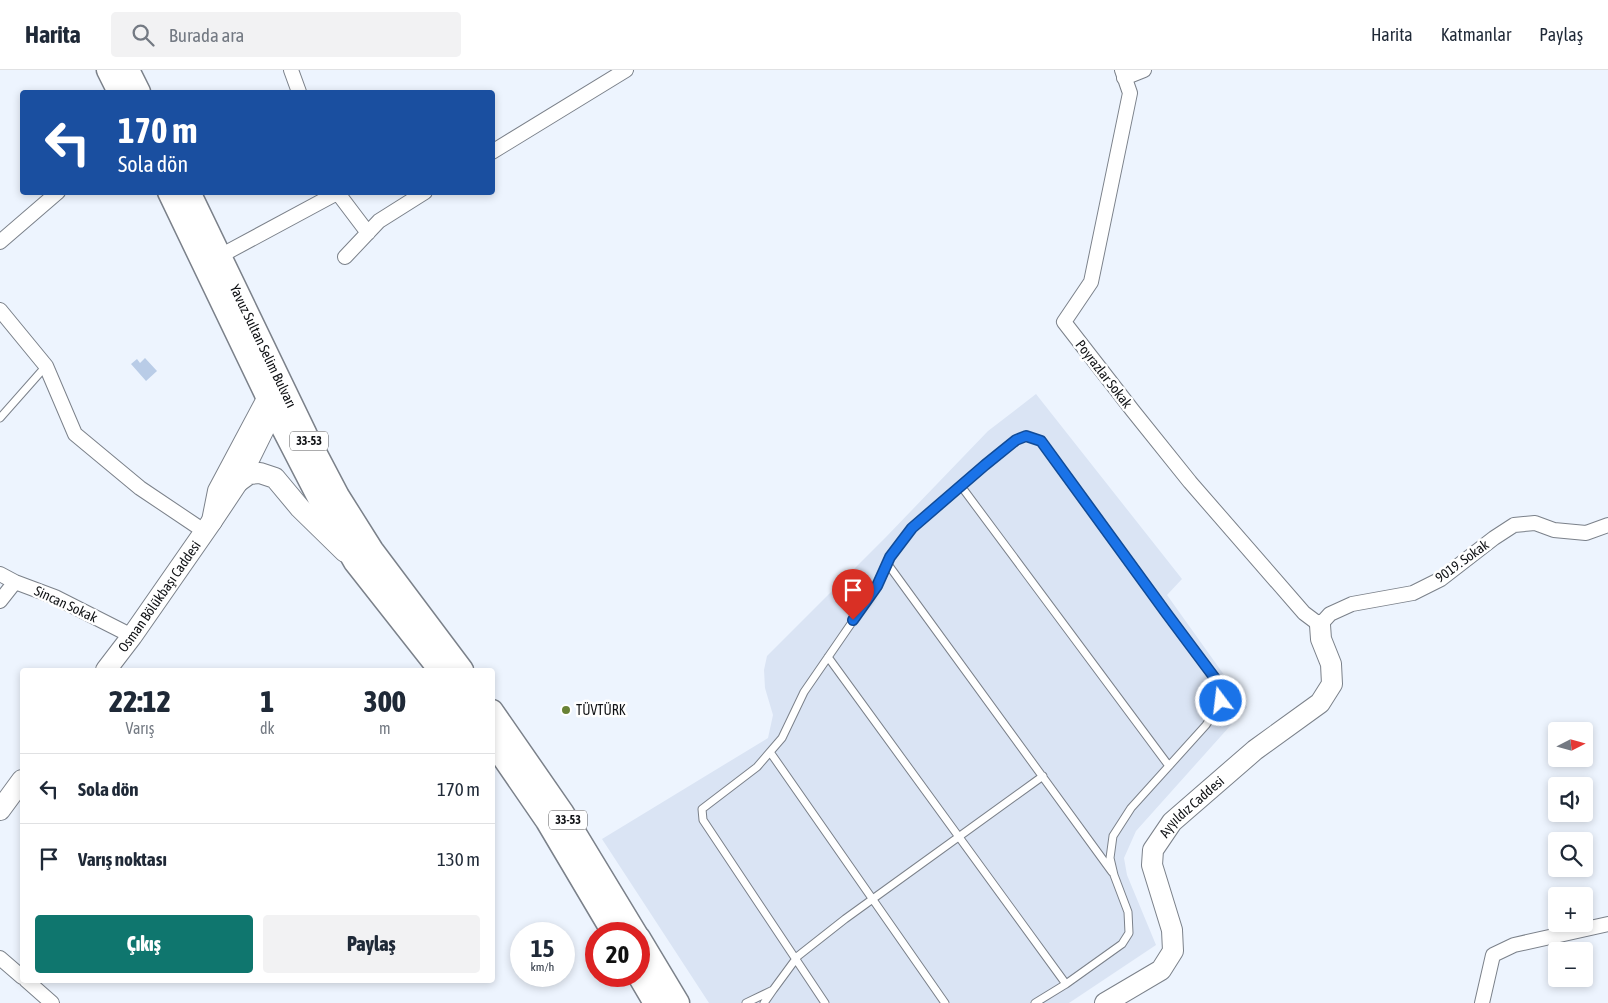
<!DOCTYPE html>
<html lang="tr">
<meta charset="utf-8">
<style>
body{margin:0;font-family:"Asap Condensed",sans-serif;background:#f2f2f3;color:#1f2937;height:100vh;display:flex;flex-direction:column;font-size:19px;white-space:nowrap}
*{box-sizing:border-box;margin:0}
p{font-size:16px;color:#747a83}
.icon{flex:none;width:28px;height:28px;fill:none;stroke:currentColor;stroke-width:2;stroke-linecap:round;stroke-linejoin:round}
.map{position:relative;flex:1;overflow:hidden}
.details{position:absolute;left:20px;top:598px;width:475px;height:315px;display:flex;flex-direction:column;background:#fff;border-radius:5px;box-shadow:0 2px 8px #0003}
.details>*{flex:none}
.guide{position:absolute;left:20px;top:20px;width:475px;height:105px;border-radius:5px;box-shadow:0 2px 8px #0003;background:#1a4fa0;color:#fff;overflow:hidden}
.needle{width:32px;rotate:84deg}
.tools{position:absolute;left:1548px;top:652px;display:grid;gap:10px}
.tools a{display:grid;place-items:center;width:45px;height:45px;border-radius:5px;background:#fff;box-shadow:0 2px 8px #0003;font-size:25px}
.speed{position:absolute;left:510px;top:852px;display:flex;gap:10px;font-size:25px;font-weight:700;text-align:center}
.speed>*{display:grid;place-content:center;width:65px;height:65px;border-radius:50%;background:#fff;box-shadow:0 2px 8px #0003;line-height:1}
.speed small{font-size:12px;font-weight:400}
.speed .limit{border:8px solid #d22;background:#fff;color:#111}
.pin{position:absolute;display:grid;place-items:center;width:42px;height:42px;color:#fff;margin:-51px -21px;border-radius:50% 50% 50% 0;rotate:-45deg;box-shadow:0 0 5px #0007}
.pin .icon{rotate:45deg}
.me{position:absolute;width:55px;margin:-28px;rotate:345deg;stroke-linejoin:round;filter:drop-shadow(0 0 4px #0008)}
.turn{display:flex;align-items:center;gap:18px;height:105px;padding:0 15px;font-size:22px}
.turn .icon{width:65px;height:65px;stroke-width:2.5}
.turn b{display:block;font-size:35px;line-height:42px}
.eta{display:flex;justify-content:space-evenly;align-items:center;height:85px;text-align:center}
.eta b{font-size:30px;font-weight:800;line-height:35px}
.button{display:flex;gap:10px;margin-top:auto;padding:10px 15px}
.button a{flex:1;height:58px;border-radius:5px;background:#0f766e;color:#fff;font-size:20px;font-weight:800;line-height:58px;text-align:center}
.button a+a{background:#f2f2f3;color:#1f2937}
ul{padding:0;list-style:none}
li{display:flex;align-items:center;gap:15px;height:70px;padding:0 15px;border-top:1px solid #e0e1e3}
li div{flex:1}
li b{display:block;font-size:19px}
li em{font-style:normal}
header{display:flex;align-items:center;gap:30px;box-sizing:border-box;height:70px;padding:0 25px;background:#fff;border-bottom:1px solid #e0e1e3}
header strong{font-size:24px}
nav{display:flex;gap:28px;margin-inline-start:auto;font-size:18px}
.search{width:350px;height:45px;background:#f2f2f3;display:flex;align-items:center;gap:12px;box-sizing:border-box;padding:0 18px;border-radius:5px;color:#747a83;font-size:19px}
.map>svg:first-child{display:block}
</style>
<header>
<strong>Harita</strong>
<div class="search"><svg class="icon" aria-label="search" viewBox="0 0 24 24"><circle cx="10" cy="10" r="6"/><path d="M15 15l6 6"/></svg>Burada ara</div>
<nav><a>Harita</a><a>Katmanlar</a><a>Paylaş</a></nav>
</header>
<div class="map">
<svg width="1608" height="933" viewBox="0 0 1608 933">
<rect width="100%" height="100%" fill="#edf4fe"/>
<path fill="#dae4f4" d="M1036 324 1182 509 1167 525 1247 637 1136 761 1124 788 1127 805 1156 875 1069 933H709L602 769 768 668 773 645 765 618 764 600 767 586 886 467 988 361Z"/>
<path fill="#b9cce7" d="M145 288 157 301 146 311 131 294 137 289 140 293Z"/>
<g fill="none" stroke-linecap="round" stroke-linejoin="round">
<defs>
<path id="lane" d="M0 348 46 296
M961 416 1169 696
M887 493 1112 802
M828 587 1066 914
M770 682 945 933
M773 920 798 886 845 849 1043 706
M746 933 773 920 764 933
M825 933 703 750 702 739 757 697 782 668 804 622 877 516 890 487 912 458 985 395 1016 370 1026 366 1041 371 1167 544 1220 615 1221 631 1206 655 1131 738 1113 766 1110 788 1114 805 1128 842 1129 863 1122 874 1066 914 1035 933"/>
<path id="street" d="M291 0 299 22
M1122 0 1130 23 1091 212 1064 252 1133 341 1190 412 1304 543 1320 555 1330 544 1352 534 1413 523 1441 509 1494 468 1514 455 1535 453 1554 460 1586 463 1608 455
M1124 8 1144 0
M492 82 626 0
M337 122 368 163
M0 172 58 122
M220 186 337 123
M345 187 379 151 425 122
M0 240 46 296 75 364 140 418 204 461
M0 504 15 512 55 527 132 566
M0 531 15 512
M0 888 22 907
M26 910 52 933
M1482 933 1493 885 1514 875 1608 854"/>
<g id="secondary">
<path d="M268 327 218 421 212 451 238 412 265 357 275 343"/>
<path d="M238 412 249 404 260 403 275 408 300 438 345 482"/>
<path id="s1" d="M106 600 132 566 212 451"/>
<path d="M0 740 22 710"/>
<path id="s2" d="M1105 933 1161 900 1173 881 1172 860 1152 795 1153 780 1172 752 1255 680 1320 633 1332 614 1331 594 1321 569 1320 555"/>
</g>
<g id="primary">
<path d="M108 0 119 22"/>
<path d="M128 0 139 22"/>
<path d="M169 122 275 343 323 436 355 492 440 600"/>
<path id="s3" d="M189 122 306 365 338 426 372 480 462 600"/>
<path d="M492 641 562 742 636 864"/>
<path d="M492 671 547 751 614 864"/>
<path d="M639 868 678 933"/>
<path d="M639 906 655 933"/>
</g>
</defs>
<use href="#lane" stroke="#7b818a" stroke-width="9"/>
<use href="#street" stroke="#7b818a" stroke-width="16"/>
<use href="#secondary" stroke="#7b818a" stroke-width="22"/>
<use href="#primary" stroke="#7b818a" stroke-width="25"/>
<use href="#lane" stroke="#fff" stroke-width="7"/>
<use href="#street" stroke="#fff" stroke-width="14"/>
<use href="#secondary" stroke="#fff" stroke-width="20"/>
<use href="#primary" stroke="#fff" stroke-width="22"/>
</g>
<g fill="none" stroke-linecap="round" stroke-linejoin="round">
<defs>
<path id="route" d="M853 550 877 516 890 487 912 458 985 395 1016 370 1026 366 1041 371 1167 544 1220 615 1221 631"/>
</defs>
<use href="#route" stroke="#114b97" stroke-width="12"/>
<use href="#route" stroke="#1a73e8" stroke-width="9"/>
</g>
<circle fill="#698235" stroke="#fff" stroke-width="2" cx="566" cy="640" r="5"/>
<g text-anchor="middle" stroke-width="5" stroke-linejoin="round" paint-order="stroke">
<g fill="#fff" stroke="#58595b" stroke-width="1">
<rect x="290" y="361.5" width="38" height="19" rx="4"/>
<rect x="549" y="740.5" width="38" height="19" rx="4"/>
</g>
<g font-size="12" font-weight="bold" fill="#101215">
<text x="309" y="375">33-53</text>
<text x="568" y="754">33-53</text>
</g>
<g font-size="14" fill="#101215" stroke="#fff">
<text dy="5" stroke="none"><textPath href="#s3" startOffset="171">Yavuz Sultan Selim Bulvarı</textPath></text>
<text transform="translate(1104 304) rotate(52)" y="5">Poyrazlar Sokak</text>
<text transform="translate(1462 491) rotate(-36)" y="5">9019. Sokak</text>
<text dy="5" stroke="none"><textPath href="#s1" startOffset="91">Osman Bölükbaşı Caddesi</textPath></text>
<text transform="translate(66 534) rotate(25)" y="5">Sincan Sokak</text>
<text dy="5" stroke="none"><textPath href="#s2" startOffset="250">Ayyıldız Caddesi</textPath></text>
</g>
<g font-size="14" fill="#101215" stroke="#fff" text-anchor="start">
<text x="576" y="645">TÜVTÜRK</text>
</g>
</g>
</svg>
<div class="tools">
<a><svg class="needle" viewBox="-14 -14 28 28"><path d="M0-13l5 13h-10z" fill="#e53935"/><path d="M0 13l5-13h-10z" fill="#747a83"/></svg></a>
<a><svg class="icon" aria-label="sound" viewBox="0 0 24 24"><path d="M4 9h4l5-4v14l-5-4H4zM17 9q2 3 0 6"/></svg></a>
<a><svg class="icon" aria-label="search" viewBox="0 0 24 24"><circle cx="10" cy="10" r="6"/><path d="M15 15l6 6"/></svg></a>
<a>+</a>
<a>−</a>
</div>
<div class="speed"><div>15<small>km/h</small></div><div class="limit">20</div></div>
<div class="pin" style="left:853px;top:550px;background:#d93025"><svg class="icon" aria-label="arrive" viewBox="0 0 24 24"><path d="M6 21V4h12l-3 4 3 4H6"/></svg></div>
<svg class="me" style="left:1221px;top:631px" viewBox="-20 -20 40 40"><circle r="17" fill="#1a73e8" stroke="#fff" stroke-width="3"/><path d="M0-11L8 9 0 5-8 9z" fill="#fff"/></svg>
<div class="guide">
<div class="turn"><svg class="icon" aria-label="left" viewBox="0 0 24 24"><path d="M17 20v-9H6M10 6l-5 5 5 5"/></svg><div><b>170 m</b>Sola dön</div></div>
</div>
<section class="details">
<div class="eta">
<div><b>22:12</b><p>Varış</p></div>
<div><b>1</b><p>dk</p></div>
<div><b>300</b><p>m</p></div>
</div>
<ul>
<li><svg class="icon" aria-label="left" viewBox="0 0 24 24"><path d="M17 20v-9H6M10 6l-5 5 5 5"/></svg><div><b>Sola dön</b></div><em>170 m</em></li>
<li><svg class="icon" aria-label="arrive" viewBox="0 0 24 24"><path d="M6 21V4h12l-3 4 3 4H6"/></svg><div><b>Varış noktası</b></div><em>130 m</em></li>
</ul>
<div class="button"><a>Çıkış</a><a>Paylaş</a></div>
</section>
</div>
